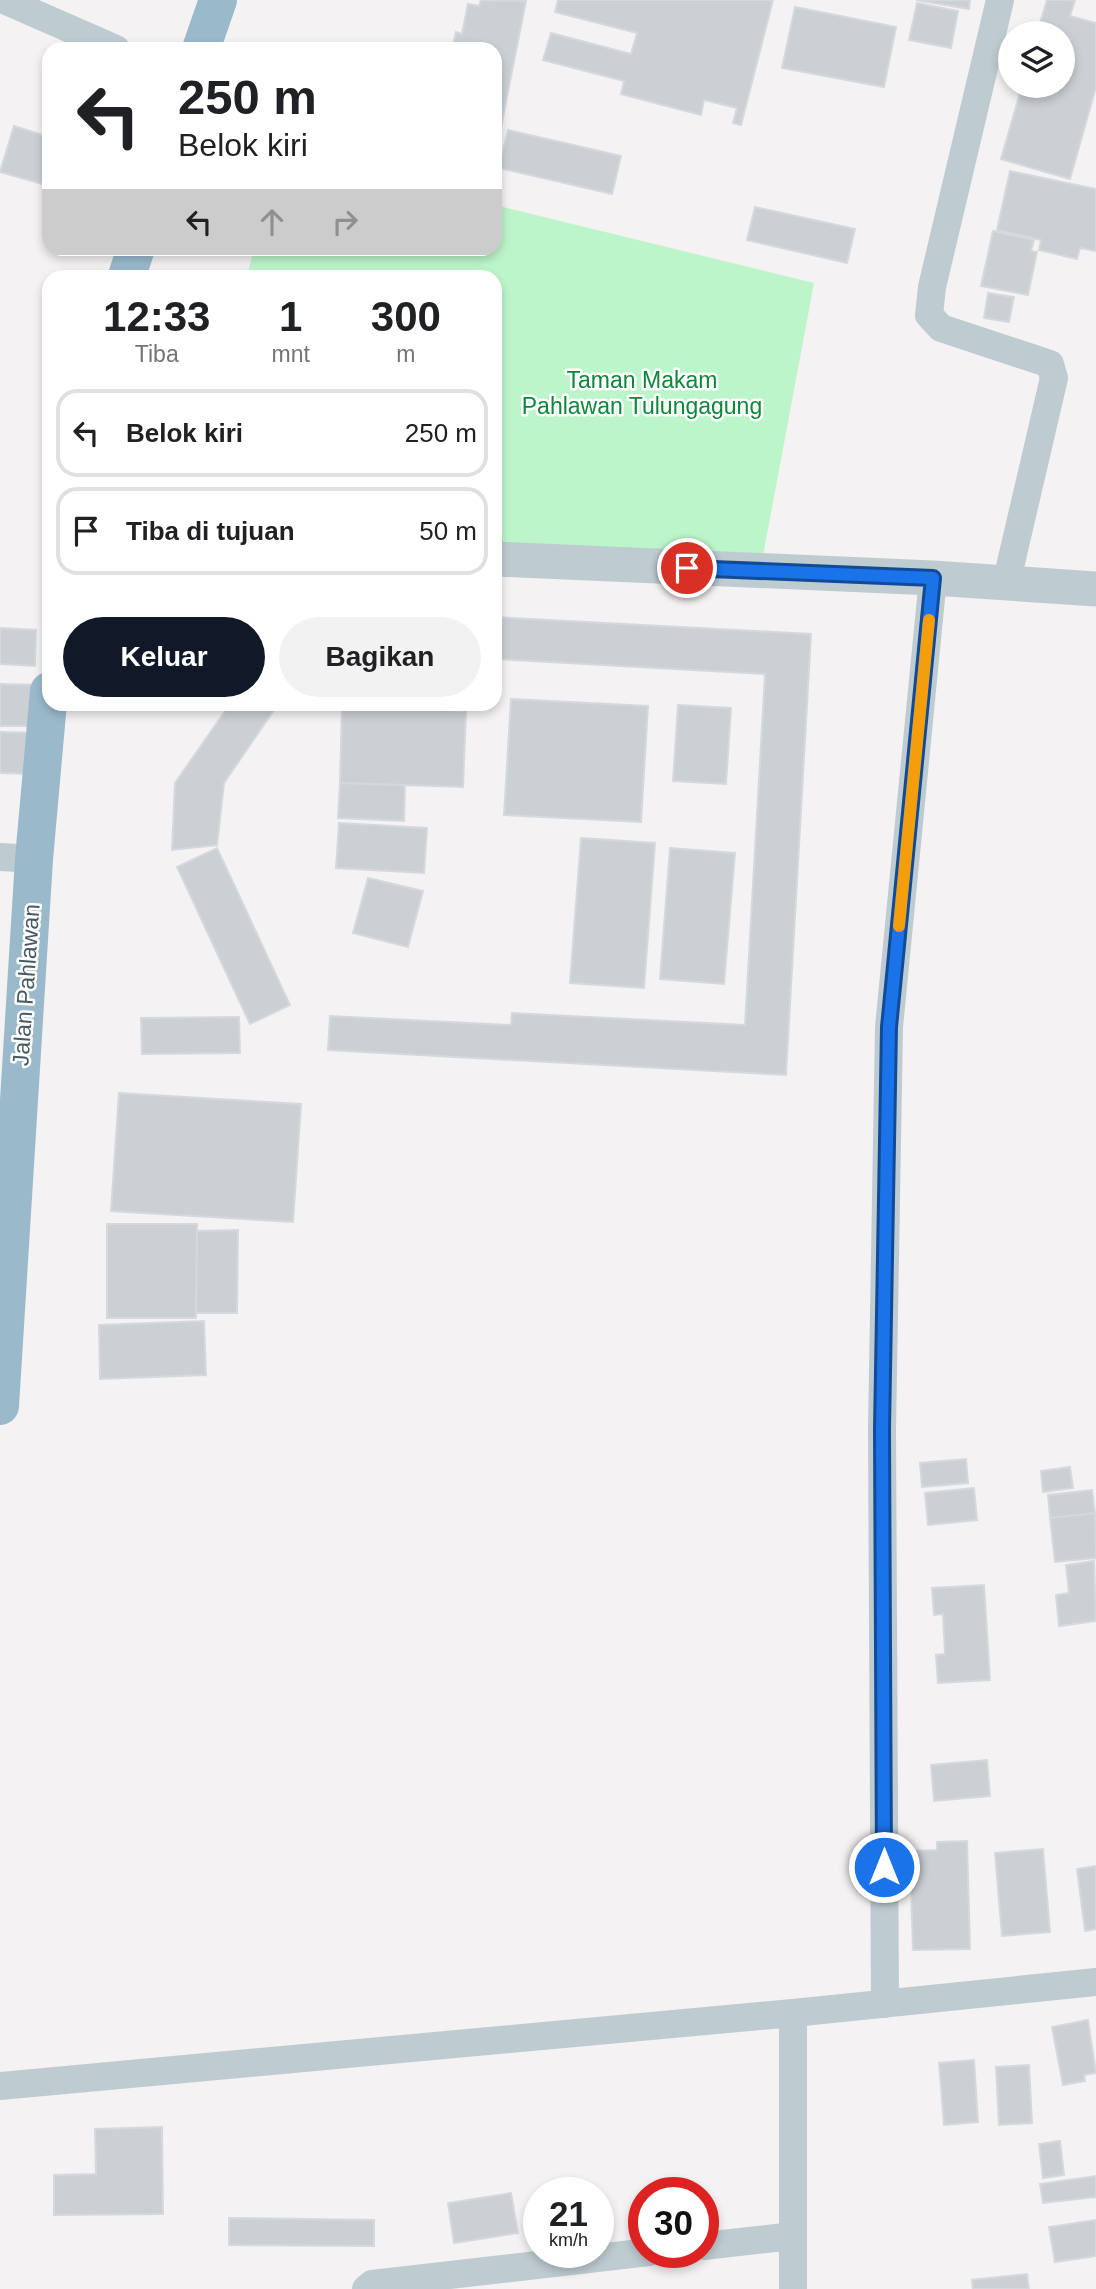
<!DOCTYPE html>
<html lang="id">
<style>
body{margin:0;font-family:Helvetica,sans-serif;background:#f2f2f2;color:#202124;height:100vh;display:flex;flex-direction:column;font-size:26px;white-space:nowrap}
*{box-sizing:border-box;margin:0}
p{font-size:23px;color:#757577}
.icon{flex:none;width:38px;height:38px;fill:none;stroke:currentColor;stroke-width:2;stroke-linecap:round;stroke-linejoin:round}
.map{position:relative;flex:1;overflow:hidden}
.drawer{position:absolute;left:42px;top:270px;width:460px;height:441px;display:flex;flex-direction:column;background:#fff;border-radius:21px;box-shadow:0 4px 10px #0003}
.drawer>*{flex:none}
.hud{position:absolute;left:42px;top:42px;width:460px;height:214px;border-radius:21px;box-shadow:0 4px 10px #0003;background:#fff;color:#202124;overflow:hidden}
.controls{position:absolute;left:998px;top:21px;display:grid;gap:14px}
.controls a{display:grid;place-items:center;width:77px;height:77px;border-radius:50%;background:#fff;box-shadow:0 4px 10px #0003;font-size:35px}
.speed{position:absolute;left:523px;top:2177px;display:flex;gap:14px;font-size:35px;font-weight:700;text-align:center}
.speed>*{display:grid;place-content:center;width:91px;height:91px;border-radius:50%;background:#fff;box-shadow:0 4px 10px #0003;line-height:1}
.speed small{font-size:18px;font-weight:400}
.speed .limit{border:10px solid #d22;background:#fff;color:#111}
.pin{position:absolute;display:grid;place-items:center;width:60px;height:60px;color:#fff;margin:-30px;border:4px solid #fff;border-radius:50%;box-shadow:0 2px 7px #0007}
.me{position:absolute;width:77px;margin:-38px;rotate:0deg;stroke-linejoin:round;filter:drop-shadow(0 0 5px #0008)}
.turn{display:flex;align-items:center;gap:24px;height:147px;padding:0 21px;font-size:32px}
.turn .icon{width:91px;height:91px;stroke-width:2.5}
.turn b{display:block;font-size:49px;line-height:60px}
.lanes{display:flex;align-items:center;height:66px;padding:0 21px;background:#0003;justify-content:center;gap:35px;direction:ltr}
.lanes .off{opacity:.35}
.eta{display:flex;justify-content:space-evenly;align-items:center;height:119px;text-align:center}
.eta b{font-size:42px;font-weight:700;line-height:49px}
.action{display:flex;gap:14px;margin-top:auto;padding:14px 21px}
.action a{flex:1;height:80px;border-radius:42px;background:#111827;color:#fff;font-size:28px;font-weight:700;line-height:80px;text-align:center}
.action a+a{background:#f2f2f2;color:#202124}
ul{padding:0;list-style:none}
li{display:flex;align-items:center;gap:21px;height:88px;margin:0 14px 10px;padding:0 7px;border:4px solid #e0e0e0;border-radius:21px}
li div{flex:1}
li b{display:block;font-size:26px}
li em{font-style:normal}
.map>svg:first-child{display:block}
</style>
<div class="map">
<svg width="1096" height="2289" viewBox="0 0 1096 2289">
<rect width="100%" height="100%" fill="#f4f2f2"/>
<path fill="#bdf5ca" d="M495 205 814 283 762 561 495 546V276H247L254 249 495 248Z"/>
<path fill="#cbd0d4" stroke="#d5d9de" stroke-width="2" d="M481 0 526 1 500 132 495 131V49H452L456 32 462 34 468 4 479 6Z
M558 0H773L741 125 733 123 737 108 704 100 701 115 621 94 624 81 543 60 551 33 631 54 637 33 555 12Z
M916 0H970L969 9Z
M1047 0H1075L1070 16 1096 23V87L1070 179 1001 159 1022 86H1062V33H1037Z
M917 3 958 11 951 48 909 40Z
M795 7 896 27 884 87 782 68Z
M14 126 49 137V186L0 172Z
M508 130 621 156 612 194 499 168Z
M1010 171 1096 189V251L1080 248 1077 259 1039 250 1041 240 997 230Z
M755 207 855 229 847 263 747 240Z
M993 231 1034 240 1031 251 1037 252 1028 295 981 286Z
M988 293 1014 297 1009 322 984 318Z
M495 617 811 634 786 1075 328 1050 330 1016 511 1025 512 1013 745 1025 765 674 495 659Z
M0 628 36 630 35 666 0 664Z
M0 684 41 685 40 726H0Z
M511 699 648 706 641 822 504 815Z
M230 704H278L224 783 217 845 172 850 175 783Z
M678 705 731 708 726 784 673 781Z
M342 707 466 711 463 787 340 783Z
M0 732 39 733 29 774 0 773Z
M340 783 405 785 404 821 338 818Z
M339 823 427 828 424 873 336 868Z
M581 838 655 843 644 988 570 983Z
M217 848 290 1005 250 1024 177 867Z
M670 848 735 853 724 984 660 979Z
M368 878 423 891 408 947 353 933Z
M239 1017 240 1053 142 1054 141 1018Z
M119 1093 301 1104 293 1222 111 1211Z
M107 1224H197L196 1318H107Z
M238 1230 237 1313H196L197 1231Z
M204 1321 206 1375 100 1379 99 1325Z
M966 1459 968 1483 922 1487 920 1463Z
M1070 1467 1073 1488 1043 1492 1041 1471Z
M974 1488 977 1520 928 1525 925 1493Z
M1092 1490 1095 1513 1050 1518 1048 1495Z
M1095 1513 1096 1558 1055 1562 1050 1518Z
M1094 1561 1096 1621 1059 1626 1056 1595 1069 1593 1066 1565Z
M984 1585 990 1680 938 1683 936 1655 945 1654 943 1614 934 1615 932 1588Z
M987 1760 990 1796 934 1801 931 1765Z
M967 1841 970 1949 913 1950 910 1851 937 1850V1842Z
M1043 1849 1050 1932 1002 1936 995 1853Z
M1096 1866V1929L1085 1931 1077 1869Z
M1088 2020 1096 2073 1084 2075 1085 2081 1063 2085 1052 2027Z
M974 2060 978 2122 944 2125 939 2063Z
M1029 2065 1032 2123 999 2125 996 2067Z
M162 2127 163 2214 54 2215V2175L96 2174 95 2129Z
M1060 2141 1064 2175 1043 2178 1039 2144Z
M1096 2176V2197L1043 2203 1040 2184Z
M511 2193 518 2233 454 2243 448 2203Z
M229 2218 374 2220V2246L229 2245Z
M1096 2220V2256L1055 2262 1049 2227Z
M1027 2274 1029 2289H973L972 2280Z"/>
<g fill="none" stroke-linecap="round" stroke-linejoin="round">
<path stroke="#beccd2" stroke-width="28" d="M4 0 116 49
M1000 0 932 287 929 315 941 328 1050 364 1054 378 1006 584
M0 857 34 859
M885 2004 882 1429 889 1027 933 578
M0 2086 793 2013 1096 1982
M704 2246 793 2236
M366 2289 372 2284 649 2252
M793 2289V2013"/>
<path stroke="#beccd2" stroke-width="35" d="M495 559 933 578 1096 589"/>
<path stroke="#9abacc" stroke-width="38" d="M201 49 218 0
M127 276 136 248
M0 1406 34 859 49 691"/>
</g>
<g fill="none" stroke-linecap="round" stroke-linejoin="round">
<defs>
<path id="route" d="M687 568 933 578 889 1027 882 1429 884 1867"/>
</defs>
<use href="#route" stroke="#114b97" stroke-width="18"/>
<use href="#route" stroke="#1a73e8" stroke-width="12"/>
<path stroke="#f59e0b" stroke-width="12" d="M899 926 929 620"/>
</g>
<g text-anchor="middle" stroke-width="5" stroke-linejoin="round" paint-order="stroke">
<g font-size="23" fill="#0d8739" stroke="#fff">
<text x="642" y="388">Taman Makam<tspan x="642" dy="26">Pahlawan Tulungagung</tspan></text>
</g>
<g font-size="23" fill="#475962" stroke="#fff">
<text transform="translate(26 985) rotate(-86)" y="8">Jalan Pahlawan</text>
</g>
</g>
</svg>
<div class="controls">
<a><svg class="icon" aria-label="layers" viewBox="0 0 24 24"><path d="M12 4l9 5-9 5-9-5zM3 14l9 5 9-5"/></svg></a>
</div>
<div class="speed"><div>21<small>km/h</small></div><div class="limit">30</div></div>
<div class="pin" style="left:687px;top:568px;background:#d93025"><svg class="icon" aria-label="arrive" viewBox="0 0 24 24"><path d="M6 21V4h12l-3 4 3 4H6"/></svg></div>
<svg class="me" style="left:884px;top:1867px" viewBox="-20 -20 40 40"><circle r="17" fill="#1a73e8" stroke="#fff" stroke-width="3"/><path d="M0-11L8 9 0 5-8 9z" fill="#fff"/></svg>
<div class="hud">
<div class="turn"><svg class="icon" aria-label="left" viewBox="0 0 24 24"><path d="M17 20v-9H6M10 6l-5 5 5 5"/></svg><div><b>250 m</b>Belok kiri</div></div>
<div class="lanes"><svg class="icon" aria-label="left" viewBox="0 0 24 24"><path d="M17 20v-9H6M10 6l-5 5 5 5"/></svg><svg class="icon off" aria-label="ahead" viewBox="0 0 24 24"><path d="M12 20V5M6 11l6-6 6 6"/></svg><svg class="icon off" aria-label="right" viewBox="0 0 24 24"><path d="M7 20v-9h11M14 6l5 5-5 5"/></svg></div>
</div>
<section class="drawer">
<div class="eta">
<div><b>12:33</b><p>Tiba</p></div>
<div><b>1</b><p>mnt</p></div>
<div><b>300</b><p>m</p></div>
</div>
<ul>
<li><svg class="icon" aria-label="left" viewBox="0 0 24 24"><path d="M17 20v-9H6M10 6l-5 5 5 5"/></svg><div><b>Belok kiri</b></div><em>250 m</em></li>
<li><svg class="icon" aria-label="arrive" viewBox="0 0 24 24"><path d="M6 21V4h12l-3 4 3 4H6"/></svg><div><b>Tiba di tujuan</b></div><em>50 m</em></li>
</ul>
<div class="action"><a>Keluar</a><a>Bagikan</a></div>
</section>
</div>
